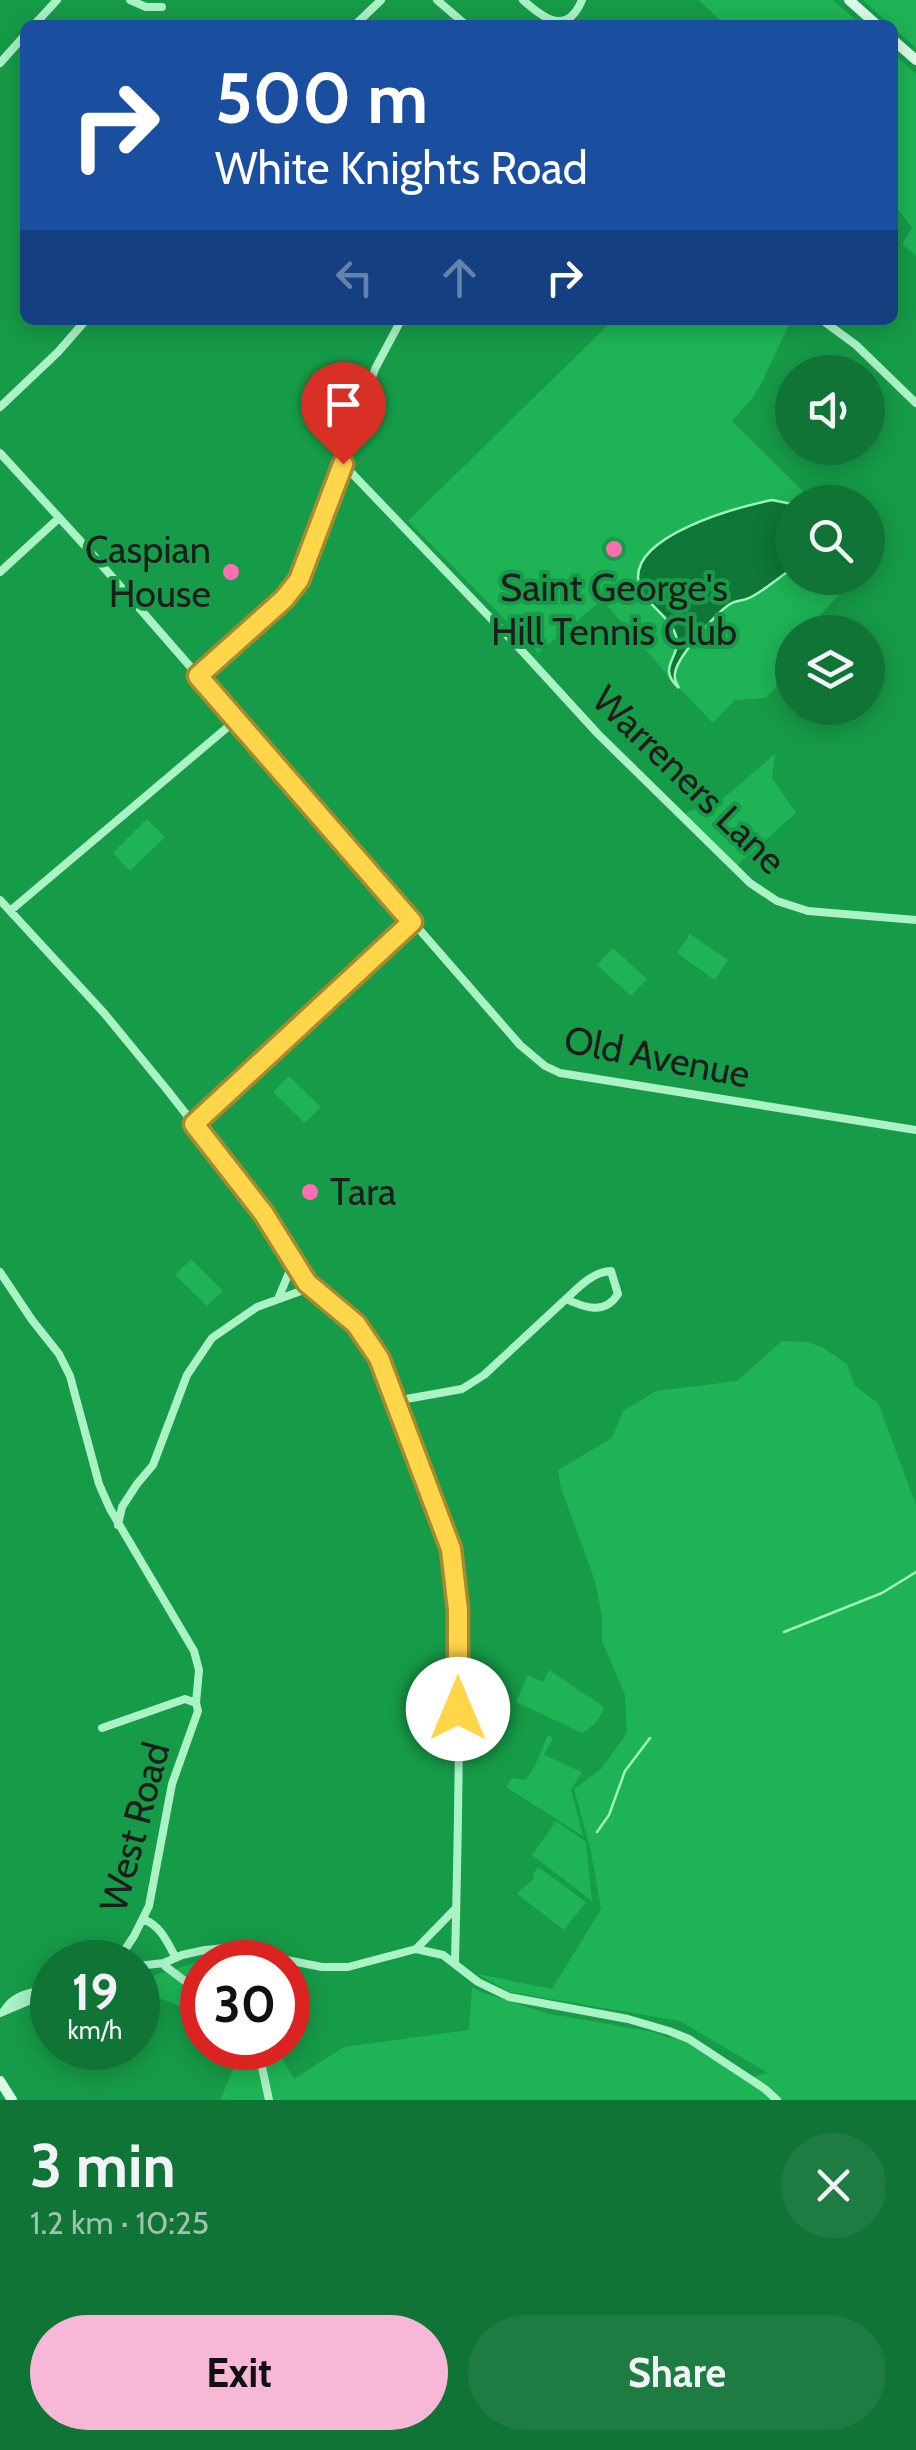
<!DOCTYPE html>
<meta charset="utf-8">
<style>
body{margin:0;font-family:Cabin,sans-serif;background:#1e7c42;color:#f1f3f6;height:100vh;display:flex;flex-direction:column;font-size:38px;white-space:nowrap}
*{box-sizing:border-box;margin:0}
p{font-size:32px;color:#9cc3ad}
.icon{flex:none;width:55px;height:55px;fill:none;stroke:currentColor;stroke-width:2;stroke-linecap:round;stroke-linejoin:round}
.map{position:relative;height:2100px;overflow:hidden}
.drawer{display:flex;flex-direction:column;background:#107436;flex:1}
.drawer>*{flex:none}
.hud{position:absolute;left:20px;top:20px;width:878px;height:305px;border-radius:15px;box-shadow:0 5px 25px #0003;background:#1a4fa0;color:#fff;overflow:hidden}
.controls{position:absolute;left:775px;top:355px;display:grid;gap:20px}
.controls a{display:grid;place-items:center;width:110px;height:110px;border-radius:50%;background:#107436;box-shadow:0 5px 25px #0003;font-size:50px}
.speed{position:absolute;left:30px;top:1940px;display:flex;gap:20px;font-size:50px;font-weight:700;text-align:center}
.speed>*{display:grid;place-content:center;width:130px;height:130px;border-radius:50%;background:#107436;box-shadow:0 5px 25px #0003;line-height:1}
.speed small{font-size:25px;font-weight:400}
.speed .limit{border:15px solid #d22;background:#fff;color:#111}
.pin{position:absolute;display:grid;place-items:center;width:85px;height:85px;color:#fff;margin:-102px -42px;border-radius:50% 50% 50% 0;rotate:-45deg;box-shadow:0 0 10px #0007}
.pin .icon{rotate:45deg}
.me{position:absolute;width:110px;margin:-55px;rotate:0deg;stroke-linejoin:round;filter:drop-shadow(0 0 8px #0008)}
.turn{display:flex;align-items:center;gap:35px;height:210px;padding:0 30px;font-size:45px}
.turn .icon{width:130px;height:130px;stroke-width:2.5}
.turn b{display:block;font-size:70px;line-height:85px}
.lanes{display:flex;align-items:center;height:95px;padding:0 30px;background:#0003;justify-content:center;gap:50px;direction:ltr}
.lanes .off{opacity:.35}
.round{display:grid;place-items:center;flex:none;width:105px;height:105px;border-radius:52px;background:#1e7c42}
.overview{display:flex;align-items:center;justify-content:space-between;height:170px;padding:0 30px}
h1{font-size:60px;font-weight:700;line-height:75px}
.button{display:flex;gap:20px;margin-top:auto;padding:20px 30px}
.button a{flex:1;height:115px;border-radius:60px;background:#f7b7d7;color:#111;font-size:40px;font-weight:700;line-height:115px;text-align:center}
.button a+a{background:#1e7c42;color:#f1f3f6}
.map>svg:first-child{display:block}
</style>
<div class="map">
<svg width="916" height="2100" viewBox="0 0 916 2100">
<rect width="100%" height="100%" fill="#169b48"/>
<path fill="#1eb455" d="M699 0H833L861 25H725Z
M863 0H916V48Z
M893 53 916 74V256L902 244 912 228 893 202Z
M613 320H791L763 380 754 396 732 421 814 502H792V578H843V590L805 632H792V650L784 661 775 689 765 698 735 700 713 723 679 688 602 600 538 653 408 521Z
M775 754 772 778 796 813 735 867 684 817 689 811 719 802Z
M147 819 165 837 130 871 113 853Z
M690 934 728 960 715 980 677 953Z
M613 948 647 979 631 996 597 965Z
M289 1076 321 1107 305 1123 273 1092Z
M191 1259 223 1291 207 1306 175 1275Z
M782 1341 807 1342 822 1347 847 1364 855 1386 878 1403 916 1505V2100H220L236 2063 225 2048H276L294 2079 344 2047 469 2030 472 1987 481 1992 545 2013 653 2032 669 2038 689 2039 752 2077 768 2073 680 2021 510 1992 477 1974 552 1989 601 1909 591 1851 574 1789 601 1769 627 1733 625 1695 602 1641V1616L595 1581 561 1488 558 1470 612 1438 623 1411 656 1391 737 1381Z
M549 1670 604 1707C600 1720 594 1726 582 1733L516 1702 528 1675 543 1682Z
M548 1735 553 1738 544 1755 582 1772 571 1790 583 1836 506 1787 512 1778 525 1780C535 1772 542 1747 548 1735Z
M556 1821 586 1842 592 1901 532 1855Z
M538 1867 586 1902 564 1930 517 1894C522 1887 528 1885 534 1878L533 1874Z
M224 1954 229 1962H202V2020L182 2007 148 1994 147 1983 155 1975Z"/>
<path fill="#0e7737" stroke="#9ef5bc" stroke-width="2.5" d="M772 500 792 504V569C779 577 766 589 753 596 746 601 736 600 730 604 716 613 677 657 675 673 674 679 676 682 679 688 654 666 685 656 675 633 668 614 644 604 639 584 627 536 738 507 772 500Z"/>
<g fill="none" stroke-linecap="round" stroke-linejoin="round">
<path stroke="#9ef5bc" stroke-width="2.5" d="M784 1632 882 1593 916 1572
M597 1832 609 1815 625 1771 650 1738"/>
<path stroke="#abf2c5" stroke-width="8" d="M130 0 146 7H162
M437 0 466 25
M523 0C544 19 567 36 582 0
M34 25 57 0
M355 25 381 0
M0 63 25 35
M822 320 856 345 916 403
M0 407 58 352 86 320
M0 453 86 547 520 1045 545 1066 560 1073 916 1130
M343 464 522 651 598 734 750 883 777 901 808 911 916 920
M0 572 59 518
M198 676 284 599 299 580 325 514 375 369 401 320
M0 900 104 1013 168 1091 263 1213 307 1283 347 1315 369 1342 379 1358 451 1549C459 1603 458 1656 459 1709 459 1794 457 1878 455 1962
M10 911 236 720
M194 1124 412 921
M0 1272 32 1320 59 1354 70 1376 99 1484 110 1509 194 1651 199 1670 196 1703
M278 1299 293 1263
M395 1401 462 1389 484 1375 566 1299C579 1287 592 1272 611 1271L618 1294C605 1315 585 1308 566 1299
M118 1525 122 1507 137 1484 153 1465 187 1375 212 1338 257 1307 312 1287
M102 1728 185 1699 196 1703 198 1711 172 1784 149 1906 134 1936 117 1962
M143 1919C161 1926 167 1942 176 1958
M416 1949 443 1955 478 1982 509 1997 628 2019 669 2031 689 2039 765 2089 777 2100
M164 1963 165 1966 202 1994
M138 1966 164 1963 182 1955 205 1950 225 1948 322 1967H348L416 1949 456 1908
M4 2011C11 1999 21 1995 34 1992L40 1997
M0 2013 52 1991
M258 2048 269 2100"/>
<path stroke="#dafce7" stroke-width="10" d="M849 0 877 25
M892 39 916 60
M0 2081 12 2100"/>
</g>
<g fill="none" stroke-linecap="round" stroke-linejoin="round">
<defs>
<path id="route" d="M343 464 299 580 284 599 198 676 412 922 194 1124 264 1214 307 1283 356 1324 379 1358 451 1549 458 1610V1709"/>
</defs>
<use href="#route" stroke="#a68a30" stroke-width="25"/>
<use href="#route" stroke="#ffd54a" stroke-width="18"/>
</g>
<g fill="#ff6db2" stroke="#169b48" stroke-width="4">
<circle cx="614" cy="549" r="10"/>
<circle cx="231" cy="572" r="10"/>
<circle cx="310" cy="1192" r="10"/>
</g>
<g text-anchor="middle" stroke-width="8" stroke-linejoin="round" paint-order="stroke">
<g font-size="38" fill="#1d1d1d" stroke="#169b48" text-anchor="end">
<text x="211" y="563">Caspian<tspan x="211" dy="44">House</tspan></text>
<text x="614" y="601" text-anchor="middle">Saint George's<tspan x="614" dy="44">Hill Tennis Club</tspan></text>
<text x="330" y="1205" text-anchor="start">Tara</text>
</g>
<g font-size="38" fill="#1d1d1d" stroke="#169b48">
<text transform="translate(689 780) rotate(44)" y="13">Warreners Lane</text>
<text transform="translate(657 1057) rotate(11)" y="13">Old Avenue</text>
<text transform="translate(135 1827) rotate(-75)" y="13">West Road</text>
</g>
</g>
</svg>
<div class="controls">
<a><svg class="icon" aria-label="sound" viewBox="0 0 24 24"><path d="M4 9h4l5-4v14l-5-4H4zM17 9q2 3 0 6"/></svg></a>
<a><svg class="icon" aria-label="search" viewBox="0 0 24 24"><circle cx="10" cy="10" r="6"/><path d="M15 15l6 6"/></svg></a>
<a><svg class="icon" aria-label="layers" viewBox="0 0 24 24"><path d="M12 4l9 5-9 5-9-5zM3 14l9 5 9-5"/></svg></a>
</div>
<div class="speed"><div>19<small>km/h</small></div><div class="limit">30</div></div>
<div class="pin" style="left:343px;top:464px;background:#d93025"><svg class="icon" aria-label="arrive" viewBox="0 0 24 24"><path d="M6 21V4h12l-3 4 3 4H6"/></svg></div>
<svg class="me" style="left:458px;top:1709px" viewBox="-20 -20 40 40"><circle r="19" fill="#fff"/><path d="M0-13L10 11 0 6-10 11z" fill="#ffd54a"/></svg>
<div class="hud">
<div class="turn"><svg class="icon" aria-label="right" viewBox="0 0 24 24"><path d="M7 20v-9h11M14 6l5 5-5 5"/></svg><div><b>500 m</b>White Knights Road</div></div>
<div class="lanes"><svg class="icon off" aria-label="left" viewBox="0 0 24 24"><path d="M17 20v-9H6M10 6l-5 5 5 5"/></svg><svg class="icon off" aria-label="ahead" viewBox="0 0 24 24"><path d="M12 20V5M6 11l6-6 6 6"/></svg><svg class="icon" aria-label="right" viewBox="0 0 24 24"><path d="M7 20v-9h11M14 6l5 5-5 5"/></svg></div>
</div>
</div>
<section class="drawer">
<div class="overview"><div><h1>3 min</h1><p>1.2 km · 10:25</p></div><a class="round"><svg class="icon" aria-label="close" viewBox="0 0 24 24"><path d="M6 6l12 12M18 6L6 18"/></svg></a></div>
<div class="button"><a>Exit</a><a>Share</a></div>
</section>
